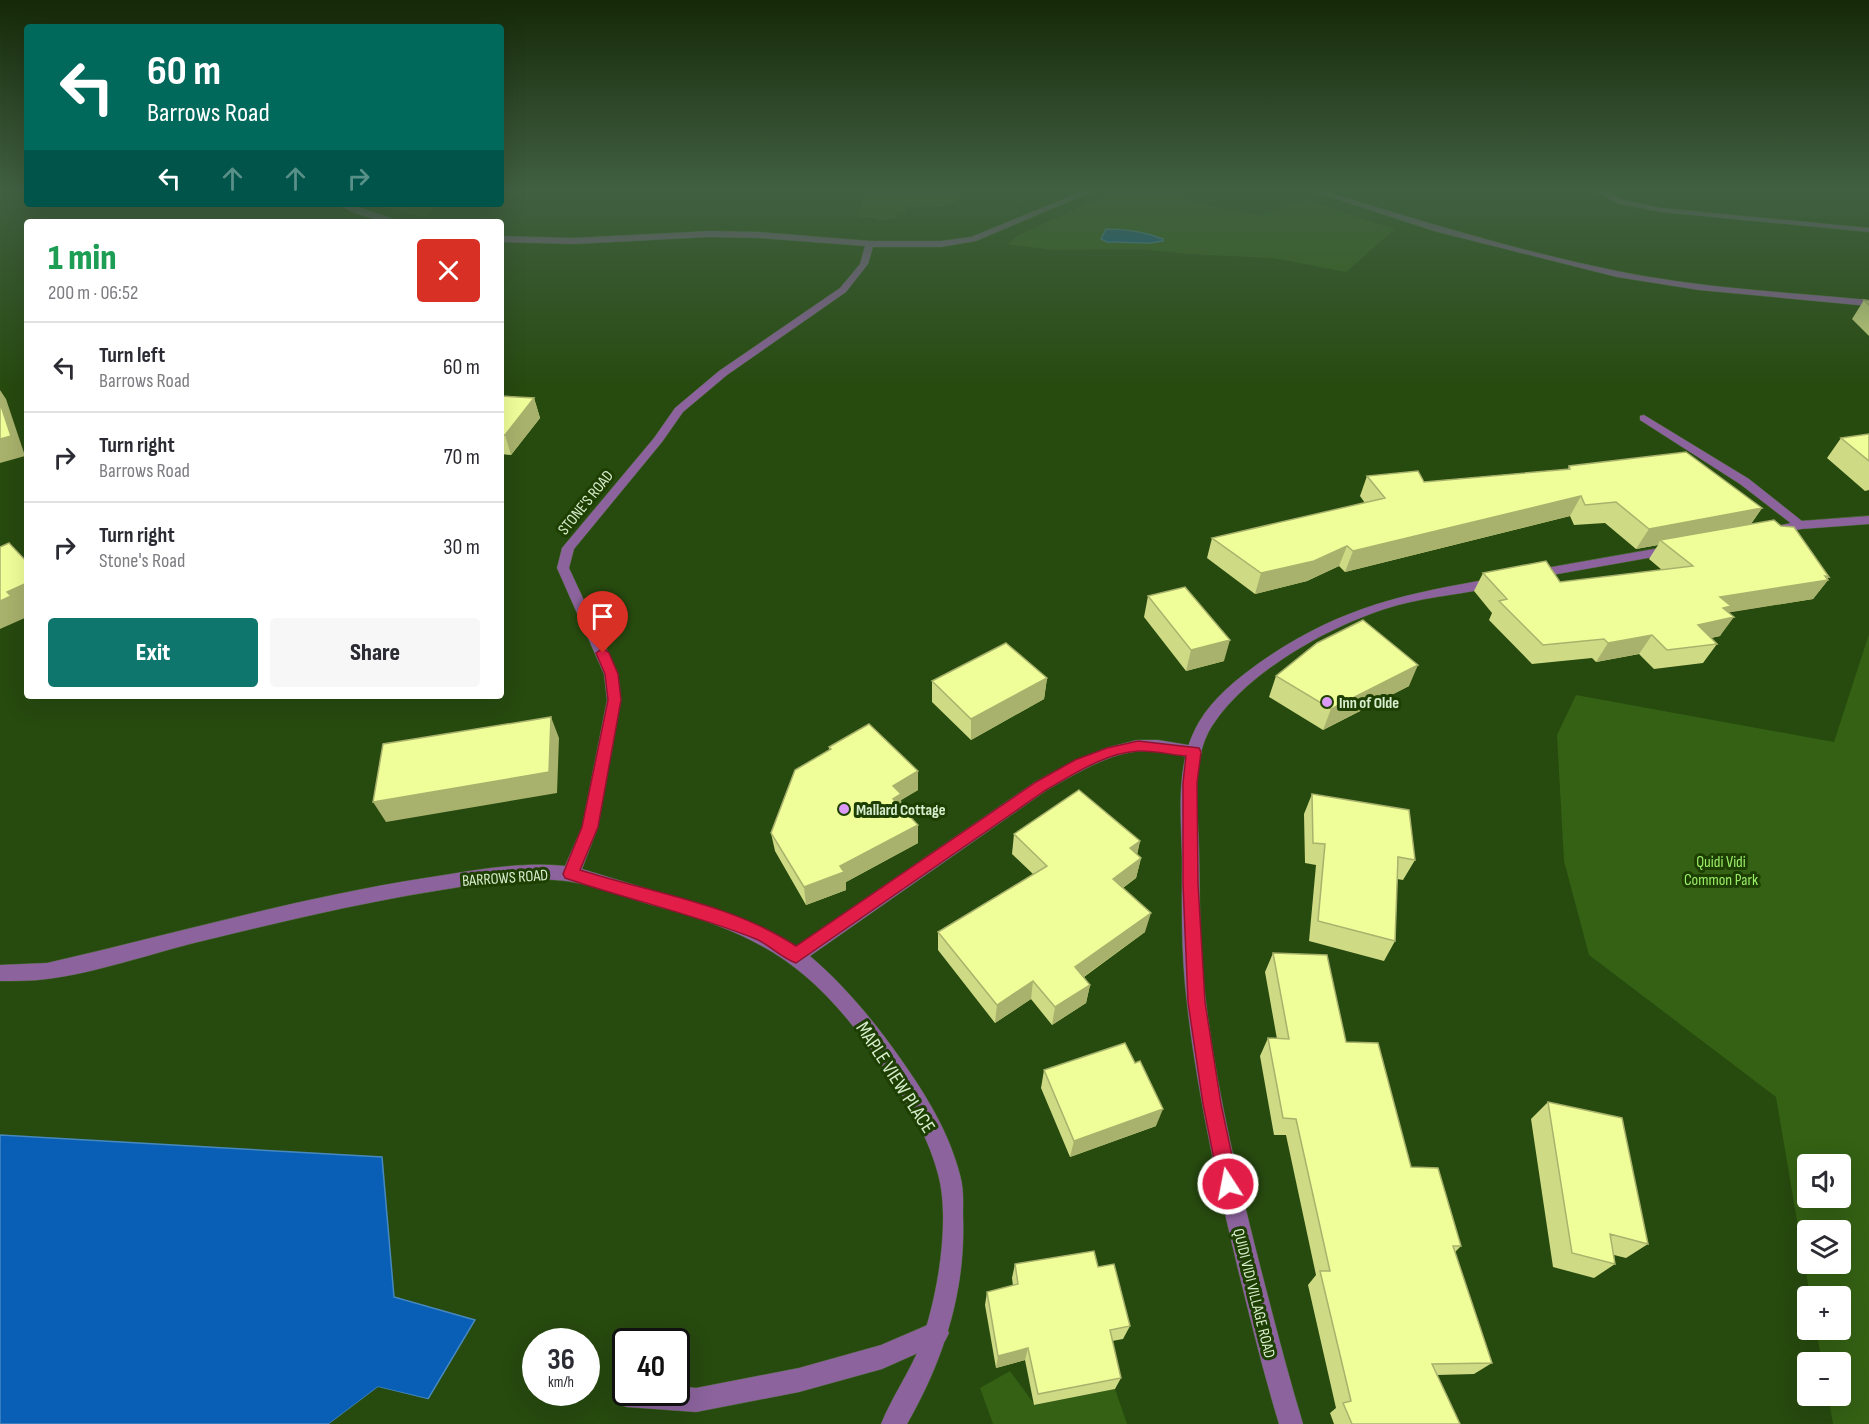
<!DOCTYPE html>
<meta charset="utf-8">
<style>
body{margin:0;font-family:"Sofia Sans Condensed",sans-serif;background:#f7f7f7;color:#2b2b33;height:100vh;display:flex;flex-direction:column;font-size:22px;white-space:nowrap}
*{box-sizing:border-box;margin:0}
p{font-size:20px;color:#7c7c81}
.icon{flex:none;width:33px;height:33px;fill:none;stroke:currentColor;stroke-width:2;stroke-linecap:round;stroke-linejoin:round}
.map{position:relative;flex:1;overflow:hidden}
.drawer{position:absolute;left:24px;top:219px;width:480px;height:480px;display:flex;flex-direction:column;background:#fff;border-radius:6px;box-shadow:0 6px 24px #0002}
.drawer>*{flex:none}
.guide{position:absolute;left:24px;top:24px;width:480px;height:183px;border-radius:6px;box-shadow:0 6px 24px #0002;background:#00695c;color:#fff;overflow:hidden}
.controls{position:absolute;left:1797px;top:1154px;display:grid;gap:12px}
.controls a{display:grid;place-items:center;width:54px;height:54px;border-radius:6px;background:#fff;box-shadow:0 6px 24px #0002;font-size:30px}
.speed{position:absolute;left:522px;top:1328px;display:flex;gap:12px;font-size:30px;font-weight:700;text-align:center}
.speed>*{display:grid;place-content:center;width:78px;height:78px;border-radius:50%;background:#fff;box-shadow:0 6px 24px #0002;line-height:1}
.speed small{font-size:15px;font-weight:400}
.speed .limit{border:3px solid #111;border-radius:9px;background:#fff;color:#111}
.pin{position:absolute;display:grid;place-items:center;width:51px;height:51px;color:#fff;margin:-62px -26px;border-radius:50% 50% 50% 0;rotate:-45deg;box-shadow:0 0 6px #0007}
.pin .icon{rotate:45deg}
.me{position:absolute;width:66px;margin:-33px;rotate:349deg;stroke-linejoin:round;filter:drop-shadow(0 0 4px #0008)}
.turn{display:flex;align-items:center;gap:21px;height:126px;padding:0 24px;font-size:27px}
.turn .icon{width:78px;height:78px;stroke-width:2.5}
.turn b{display:block;font-size:42px;line-height:51px}
.lanes{display:flex;align-items:center;height:57px;padding:0 24px;background:#0003;justify-content:center;gap:30px;direction:ltr}
.lanes .off{opacity:.35}
.round{display:grid;place-items:center;flex:none;width:63px;height:63px;border-radius:6px;background:#f7f7f7}
.headline{display:flex;align-items:center;justify-content:space-between;height:102px;padding:0 24px}
h1{font-size:36px;font-weight:800;line-height:45px;color:#1e9e55}
.action{display:flex;gap:12px;margin-top:auto;padding:12px 24px}
.action a{flex:1;height:69px;border-radius:6px;background:#0f766e;color:#fff;font-size:24px;font-weight:800;line-height:69px;text-align:center}
.action a+a{background:#f7f7f7;color:#2b2b33}
ul{padding:0;list-style:none}
li{display:flex;align-items:center;gap:18px;height:90px;padding:0 24px;border-top:2px solid #e1e1e2}
li div{flex:1}
li b{display:block;font-size:22px}
li em{font-style:normal}
.map>svg:first-child{display:block}
</style>
<div class="map">
<svg width="1869" height="1424" viewBox="0 0 1869 1424">
<rect width="100%" height="100%" fill="#274a0f"/>
<path fill="#346114" fill-rule="evenodd" d="M958 188 962 196C953 212 922 206 906 207V213H897V219L878 220V218H858L863 197 902 188Z
M1122 188H1158L1208 206 1261 215 1305 200 1395 229 1346 272 1273 258 1189 254 1139 249 1053 250 1007 244 1019 235Z
M369 204H435V208L424 217Z
M1869 634V1424H1833L1828 1395H1840V1362H1822L1816 1329H1840V1296H1810L1776 1097 1589 955 1564 861 1557 735 1576 695 1834 742ZM1808 1164H1840V1197H1808ZM1808 1230H1840V1263H1808Z
M1010 1371 1035 1405 1115 1389 1127 1424H993L980 1388Z"/>
<path fill="#095eb6" stroke="#4789be" stroke-width="1.5" d="M1106 229C1125 229 1146 232 1163 239V241L1150 243 1107 242 1101 239Z
M0 1135 382 1157 394 1297 475 1320 428 1399 378 1387 329 1424H0Z"/>
<path fill="#274a0f" d="M378 1387 431 1400 428 1402 379 1391 334 1424H329Z"/>
<g fill="none" stroke-linecap="round" stroke-linejoin="round">
<defs>
<path id="service" d="M1590 188H1600L1624 200 1661 208 1869 228V232L1661 212 1619 204Z
M937 1321 945 1325 949 1333 945 1341 882 1369 799 1392 696 1412 627 1407 618 1404 615 1395 618 1386 626 1383V1392H676V1386L696 1388 799 1368 881 1345Z"/>
<path id="minor" d="M1090 188H1101L976 241 941 247H873L868 264 846 292 727 375 683 412 662 442 574 549 569 568 618 674 621 700 598 827 582 869 736 916 772 932 796 946 1035 782 1070 763 1106 748 1137 740H1158L1194 746 1200 748 1202 752 1200 756 1194 758C1177 755 1160 751 1142 751 1108 753 1076 774 1047 790L810 956C845 986 874 1021 900 1058 926 1095 949 1132 960 1175 964 1189 963 1203 963 1216 966 1290 944 1360 907 1424H881C892 1397 909 1373 920 1346 937 1300 951 1221 938 1174 926 1128 898 1088 871 1050 810 965 759 934 659 907 624 898 591 882 555 880 515 876 474 885 435 891 355 904 276 923 198 942 150 954 95 973 47 979 32 981 15 981 0 981V965L47 963C173 934 297 898 425 878 471 871 519 861 565 866L582 827 607 700 604 674 557 568 562 548 654 438 675 408 719 371 840 288 860 264 865 246 759 238 710 237 574 244 501 242V236L574 238 710 231 759 232 870 241H941L971 237Z
M1303 188H1315C1414 219 1514 250 1617 271 1699 288 1785 292 1869 300V306L1699 290 1617 277 1434 231Z
M338 204H349L402 222C382 222 355 216 338 204Z
M1644 415 1749 479 1807 525 1801 529 1797 528 1740 484 1640 420V416Z"/>
<path id="tertiary" d="M1869 516V524L1801 529 1771 535 1765 531 1767 528 1801 521Z
M1671 546 1677 550 1676 553 1535 578 1528 574 1535 570Z
M1496 578 1501 579 1503 582 1501 585C1467 594 1432 596 1398 605 1336 622 1248 670 1212 726 1190 761 1198 810 1199 849 1200 895 1199 940 1204 985 1214 1079 1236 1171 1259 1262 1273 1316 1287 1371 1303 1424H1279C1263 1371 1250 1318 1237 1265 1215 1172 1194 1079 1185 984 1181 941 1182 899 1182 857 1181 811 1175 763 1199 722 1213 698 1237 679 1259 663 1339 607 1403 594 1496 578Z"/>
</defs>
<use href="#service" stroke="#476832" stroke-width="1"/>
<use href="#minor" stroke="#476832" stroke-width="1"/>
<use href="#tertiary" stroke="#476832" stroke-width="1"/>
<use href="#service" fill="#8c639d" fill-rule="evenodd"/>
<use href="#minor" fill="#8c639d" fill-rule="evenodd"/>
<use href="#tertiary" fill="#8c639d" fill-rule="evenodd"/>
</g>
<path fill="#ceda84" d="M1864 300 1869 301V336L1852 319Z
M501 396 534 398 540 418 511 455 501 454Z
M1869 434V490L1865 491 1827 458 1841 438Z
M1569 466 1762 508 1751 524 1829 577 1827 579 1828 580 1813 599 1729 612 1720 636 1711 638 1717 644 1703 663 1654 669 1639 654 1596 662 1592 658 1532 664 1489 620 1492 613 1474 591 1483 573 1560 582 1662 570 1649 559 1658 545 1636 549 1605 523 1574 525 1570 516 1345 572 1339 566 1307 581 1255 594 1207 558 1212 538 1365 503 1360 496 1367 476 1424 482 1568 469Z
M1148 596 1224 661 1186 671 1144 617Z
M1276 676 1409 686 1323 730 1269 697Z
M1047 678 1044 699 971 740 932 702V681Z
M829 747 918 790 901 800 902 808 918 825V843L846 882V890L806 905 775 851 771 833 829 751Z
M1312 794 1415 860 1403 880 1397 879 1395 941 1384 961 1309 941 1316 865 1305 863 1304 814Z
M1014 834 1140 841 1137 855 1141 858 1136 878 1123 888 1145 932 1084 977 1090 985 1086 1003 1052 1025 1031 999 995 1023 938 950V932L1033 874 1012 854Z
M1273 953 1346 1042 1411 1167 1461 1246 1455 1252 1492 1363 1474 1374 1437 1375 1460 1424H1334L1330 1413 1336 1408 1308 1285 1316 1275 1286 1135H1274L1260 1056 1268 1038 1277 1039 1265 972Z
M1135 1063 1156 1126 1070 1157 1041 1088 1044 1070Z
M1548 1102 1648 1244 1626 1258 1614 1255 1615 1264 1594 1278 1553 1267 1531 1119Z
M1015 1264 1098 1267 1130 1326 1123 1339 1112 1341 1121 1378 1115 1389 1034 1405 1025 1360 996 1368 985 1305 987 1292 1013 1286 1012 1278Z"/>
<path fill="#a8b26c" d="M0 390 6 399 25 456 0 463Z
M534 398 540 418 511 455 505 435Z
M1581 496 1570 516 1345 572 1353 551Z
M1762 508 1748 528 1660 540 1658 545 1636 549 1649 529Z
M1347 546 1339 566 1307 581 1255 594 1261 573Z
M1828 580 1813 599 1726 613 1734 617 1720 636 1684 644 1698 625 1720 597Z
M27 583V612H25L27 615V617L0 629V601L7 592Z
M1652 635 1639 654 1596 662 1608 643Z
M1230 640 1224 661 1186 671 1191 650Z
M1418 665 1409 686 1323 730 1331 709Z
M1047 678 1044 699 971 740V719Z
M551 717 559 738 557 793 386 822 373 802Z
M918 771V790L901 800 902 813 894 817 893 786Z
M918 825V843L846 882V890L806 905 804 887 840 866Z
M1140 841 1135 861 1130 848Z
M1141 858 1136 878 1109 898 1113 879Z
M1151 913 1145 932 1072 985 1075 967Z
M1033 981 1031 999 995 1023 997 1005Z
M1090 985 1086 1003 1052 1025 1055 1007Z
M1163 1109 1156 1126 1070 1157 1074 1141Z
M1028 1348 1025 1360 996 1368 998 1356Z"/>
<path fill="#f0fe9a" stroke="#a8b26c" stroke-width="1.5" d="M1864 300 1869 301V305Z
M501 396 534 398 505 435H501Z
M0 403 11 436 0 439Z
M1869 434V461L1841 438Z
M1686 452 1762 508 1649 529 1616 502 1585 505 1581 496 1353 551 1347 546 1314 561 1261 573 1212 538 1385 498 1367 476 1418 471 1424 482 1570 469 1569 466Z
M1774 520 1781 526 1794 527 1829 577 1825 576 1828 580 1720 597 1731 606 1723 608 1734 617 1698 625 1717 644 1667 650 1652 635 1608 643 1604 639 1543 645 1499 601 1507 599 1483 573 1546 561 1560 582 1693 566 1660 540Z
M9 543 27 562V573L25 574 27 577V583L7 592 11 596 0 601V547Z
M1185 587 1230 640 1191 650 1148 596Z
M1363 620 1418 665 1331 709 1276 676 1317 643Z
M1006 643 1047 678 971 719 932 681Z
M551 717 549 772 373 802 383 744Z
M869 724 918 771 893 786 901 794 893 799 918 825 840 866 844 872 804 887 771 833 795 770 831 749 829 747Z
M1079 790 1140 841 1130 848 1141 858 1113 879 1151 913 1075 967 1090 985 1055 1007 1033 981 997 1005 938 932 1047 866 1014 834Z
M1312 794 1409 810 1415 860 1398 857 1395 941 1318 921 1325 844 1313 843Z
M1273 953 1327 955 1346 1042 1378 1043 1411 1167 1438 1168 1461 1246H1453L1492 1363 1432 1364 1460 1424H1352L1343 1403 1351 1401 1320 1271H1330L1296 1119 1283 1118 1268 1038 1289 1039Z
M1125 1043 1135 1063 1140 1061 1163 1109 1074 1141 1044 1070Z
M1548 1102 1622 1118 1648 1244 1610 1234 1615 1264 1572 1253Z
M1094 1251 1098 1267 1114 1264 1130 1326 1110 1330 1121 1378 1038 1394 1028 1348 998 1356 987 1292 1018 1284 1015 1264Z"/>
<linearGradient id="sky" x2="0" y2="1"><stop stop-color="#152908"/><stop offset="0.49" stop-color="#416042"/><stop offset="1" stop-color="#416042" stop-opacity="0"/></linearGradient>
<rect width="1869" height="387" fill="url(#sky)"/>
<path fill="#e11d48" stroke="#92132f" stroke-width="1.5" d="M603 648 609 653 618 674 621 700 598 827 580 870C652 893 732 904 796 946L1036 782 1075 760 1107 748 1138 741 1199 748 1201 752 1197 783 1198 884 1205 1002 1221 1104 1238 1184 1235 1191 1228 1194 1221 1191 1219 1184 1203 1104 1188 1002 1183 884V783L1186 756C1171 755 1154 750 1138 751 1105 753 1074 774 1046 790L796 963C781 958 770 945 756 939 694 914 629 900 565 878L563 874 582 827 608 700 605 674 596 653Z"/>
<g fill="#da9af6" stroke="#1d3f01" stroke-width="2">
<circle cx="1327" cy="702" r="6"/>
<circle cx="844" cy="809" r="6"/>
</g>
<g text-anchor="middle" stroke-width="6" stroke-linejoin="round" paint-order="stroke">
<g font-size="16" fill="#d9eecf" stroke="#1d3f01">
<text transform="translate(585 502) rotate(-51)" y="6">STONE'S ROAD</text>
<text transform="translate(505 877) rotate(-4)" y="6">BARROWS ROAD</text>
<text transform="translate(1255 1293) rotate(76)" y="6">QUIDI VIDI VILLAGE ROAD</text>
</g>
<g font-size="16" font-weight="bold" fill="#d9eecf" stroke="#1d3f01" text-anchor="start">
<text x="1339" y="708">Inn of Olde</text>
<text x="856" y="815">Mallard Cottage</text>
</g>
<g font-size="16" fill="#9cef69" stroke="#1d3f01">
<text x="1721" y="867">Quidi Vidi<tspan x="1721" dy="18">Common Park</tspan></text>
</g>
<g font-size="20" fill="#d9eecf" stroke="#1d3f01">
<text transform="translate(896 1077) rotate(57)" y="7">MAPLE VIEW PLACE</text>
</g>
</g>
</svg>
<div class="controls">
<a><svg class="icon" aria-label="sound" viewBox="0 0 24 24"><path d="M4 9h4l5-4v14l-5-4H4zM17 9q2 3 0 6"/></svg></a>
<a><svg class="icon" aria-label="layers" viewBox="0 0 24 24"><path d="M12 4l9 5-9 5-9-5zM3 14l9 5 9-5"/></svg></a>
<a>+</a>
<a>−</a>
</div>
<div class="speed"><div>36<small>km/h</small></div><div class="limit">40</div></div>
<div class="pin" style="left:603px;top:653px;background:#d93025"><svg class="icon" aria-label="arrive" viewBox="0 0 24 24"><path d="M6 21V4h12l-3 4 3 4H6"/></svg></div>
<svg class="me" style="left:1228px;top:1184px" viewBox="-20 -20 40 40"><circle r="17" fill="#e11d48" stroke="#fff" stroke-width="3"/><path d="M0-11L8 9 0 5-8 9z" fill="#fff"/></svg>
<div class="guide">
<div class="turn"><svg class="icon" aria-label="left" viewBox="0 0 24 24"><path d="M17 20v-9H6M10 6l-5 5 5 5"/></svg><div><b>60 m</b>Barrows Road</div></div>
<div class="lanes"><svg class="icon" aria-label="left" viewBox="0 0 24 24"><path d="M17 20v-9H6M10 6l-5 5 5 5"/></svg><svg class="icon off" aria-label="ahead" viewBox="0 0 24 24"><path d="M12 20V5M6 11l6-6 6 6"/></svg><svg class="icon off" aria-label="ahead" viewBox="0 0 24 24"><path d="M12 20V5M6 11l6-6 6 6"/></svg><svg class="icon off" aria-label="right" viewBox="0 0 24 24"><path d="M7 20v-9h11M14 6l5 5-5 5"/></svg></div>
</div>
<section class="drawer">
<div class="headline"><div><h1>1 min</h1><p>200 m · 06:52</p></div><a class="round" style="background:#d93025;color:#fff"><svg class="icon" aria-label="close" viewBox="0 0 24 24"><path d="M6 6l12 12M18 6L6 18"/></svg></a></div>
<ul>
<li><svg class="icon" aria-label="left" viewBox="0 0 24 24"><path d="M17 20v-9H6M10 6l-5 5 5 5"/></svg><div><b>Turn left</b><p>Barrows Road</p></div><em>60 m</em></li>
<li><svg class="icon" aria-label="right" viewBox="0 0 24 24"><path d="M7 20v-9h11M14 6l5 5-5 5"/></svg><div><b>Turn right</b><p>Barrows Road</p></div><em>70 m</em></li>
<li><svg class="icon" aria-label="right" viewBox="0 0 24 24"><path d="M7 20v-9h11M14 6l5 5-5 5"/></svg><div><b>Turn right</b><p>Stone's Road</p></div><em>30 m</em></li>
</ul>
<div class="action"><a>Exit</a><a>Share</a></div>
</section>
</div>
